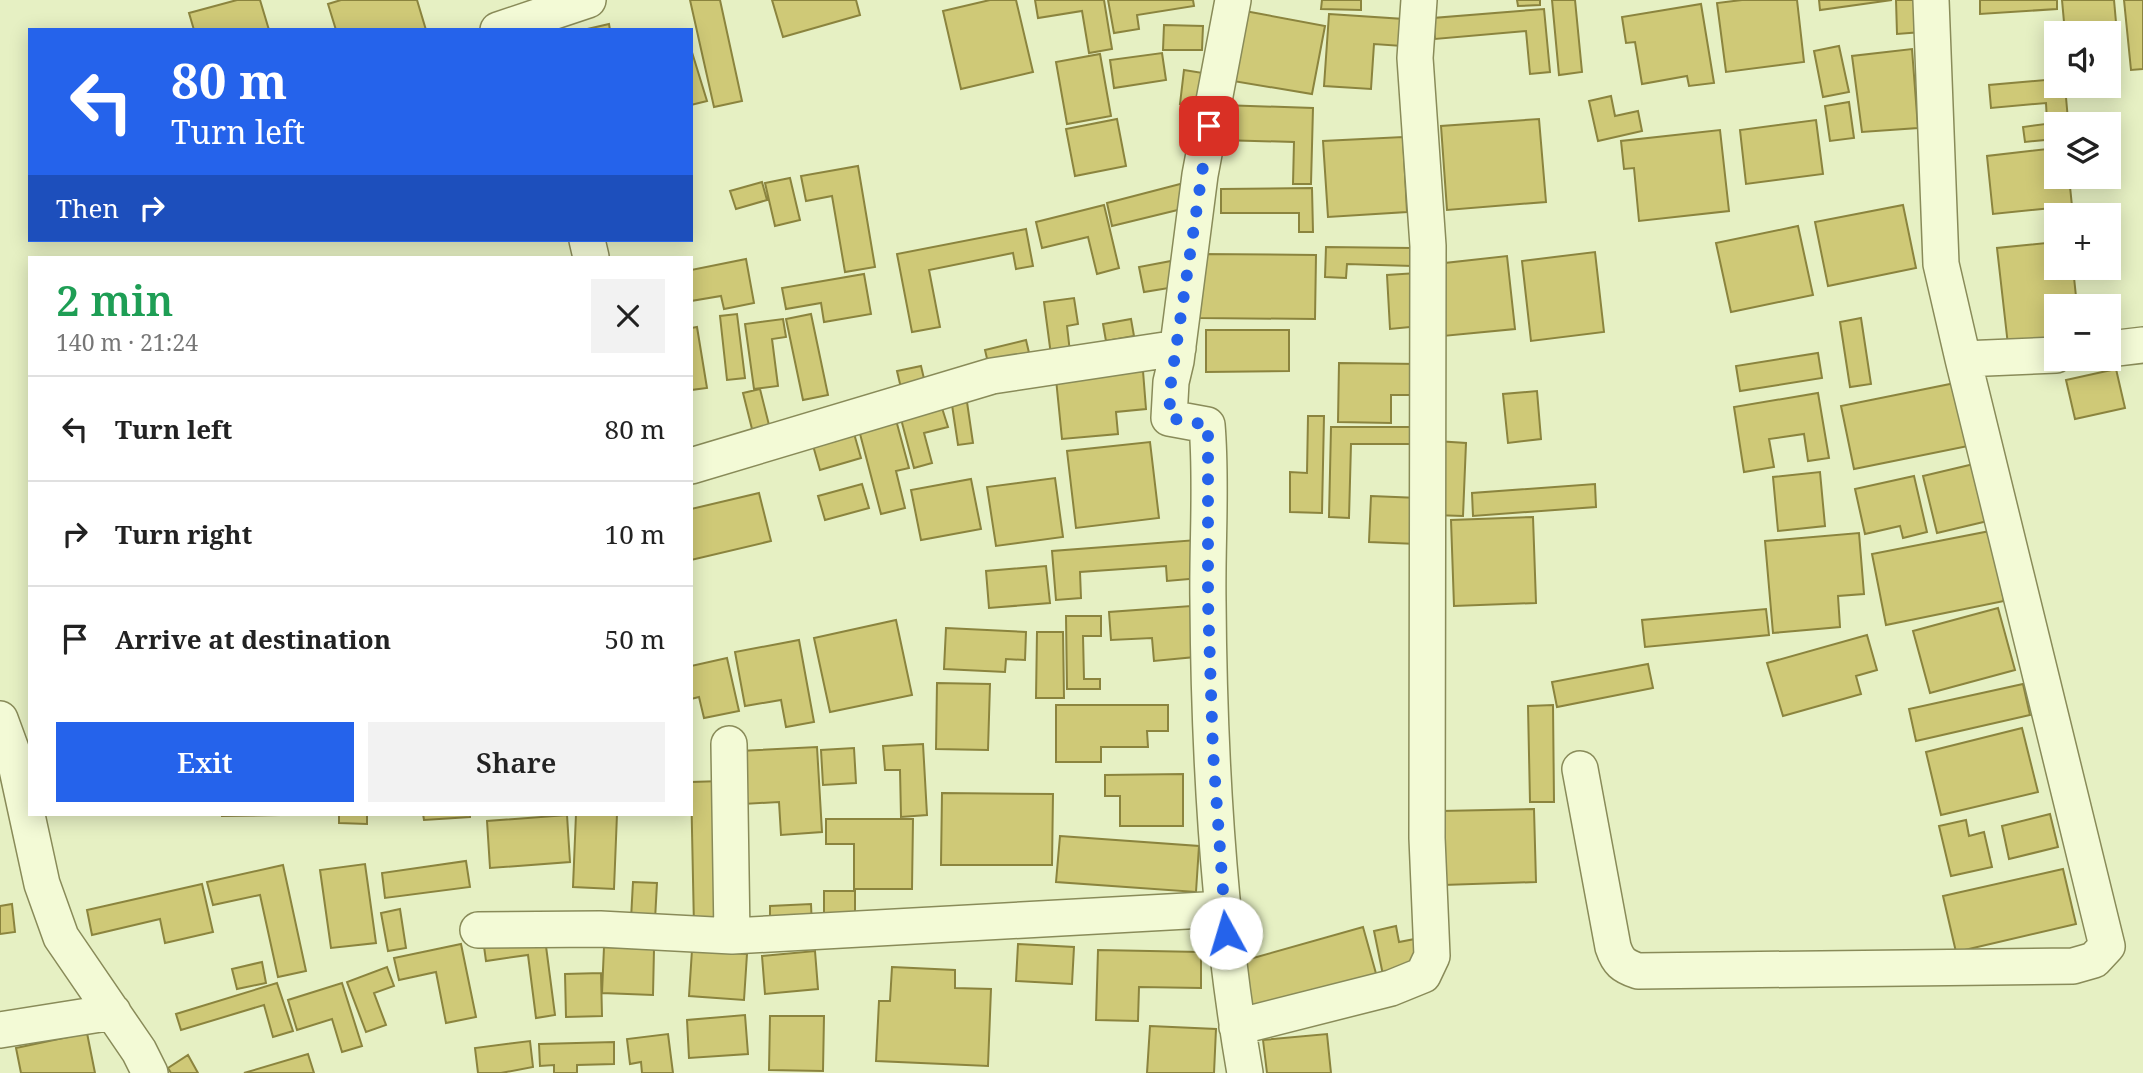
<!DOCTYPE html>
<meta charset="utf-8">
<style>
body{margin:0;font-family:"Noto Serif",serif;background:#f2f2f2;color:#222;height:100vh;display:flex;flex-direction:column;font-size:26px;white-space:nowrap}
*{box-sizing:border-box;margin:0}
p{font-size:23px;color:#767676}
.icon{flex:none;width:38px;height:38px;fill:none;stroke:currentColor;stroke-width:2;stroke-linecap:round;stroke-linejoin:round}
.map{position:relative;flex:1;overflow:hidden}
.side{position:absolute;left:28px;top:256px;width:665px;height:560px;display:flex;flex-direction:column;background:#fff;border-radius:0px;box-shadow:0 4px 18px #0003}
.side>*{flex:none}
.top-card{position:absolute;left:28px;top:28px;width:665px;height:214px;border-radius:0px;box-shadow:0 4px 18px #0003;background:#2563eb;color:#fff;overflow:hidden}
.fabs{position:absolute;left:2044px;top:21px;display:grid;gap:14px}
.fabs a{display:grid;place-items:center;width:77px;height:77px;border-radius:0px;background:#fff;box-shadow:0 4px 18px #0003;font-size:35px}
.pin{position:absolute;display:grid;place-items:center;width:60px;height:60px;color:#fff;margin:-30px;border-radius:14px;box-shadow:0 4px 10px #0006}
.me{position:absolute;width:77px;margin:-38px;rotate:354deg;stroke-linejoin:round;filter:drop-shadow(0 0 5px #0008)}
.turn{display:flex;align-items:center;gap:24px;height:147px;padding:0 28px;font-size:32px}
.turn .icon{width:91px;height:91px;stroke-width:2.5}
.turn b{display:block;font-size:49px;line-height:60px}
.then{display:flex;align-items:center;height:66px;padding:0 28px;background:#0003;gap:14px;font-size:26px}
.round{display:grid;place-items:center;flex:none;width:74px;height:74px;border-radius:0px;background:#f2f2f2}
.head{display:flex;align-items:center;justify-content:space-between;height:119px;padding:0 28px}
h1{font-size:42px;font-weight:600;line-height:52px;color:#1e9e55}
.cta{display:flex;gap:14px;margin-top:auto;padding:14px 28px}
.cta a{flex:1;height:80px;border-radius:0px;background:#2563eb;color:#fff;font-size:28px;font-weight:600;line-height:80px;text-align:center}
.cta a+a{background:#f2f2f2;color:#222}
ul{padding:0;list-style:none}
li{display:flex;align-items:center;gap:21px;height:105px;padding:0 28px;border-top:2px solid #e0e0e0}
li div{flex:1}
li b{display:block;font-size:26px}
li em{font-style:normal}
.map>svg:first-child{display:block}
</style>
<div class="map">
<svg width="2143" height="1073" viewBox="0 0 2143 1073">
<rect width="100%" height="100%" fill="#e6f0c3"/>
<path fill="#cfc977" stroke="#8b843e" stroke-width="2" d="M237 0H260L269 30H194L189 13Z
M341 0H417L426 30H336L328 4Z
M690 0H720L742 101 714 107Z
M772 0H856L860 15 783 37Z
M990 0H1016L1033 72 961 89 943 11Z
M1035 0H1104L1112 49 1089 53 1082 11 1038 18Z
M1108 0H1193L1194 6 1137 15 1139 29 1114 33Z
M1322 0H1361V10L1321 9Z
M1517 0H1540V5L1518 6Z
M1552 0H1575L1582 72 1559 75Z
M1742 0H1797L1804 62 1726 72 1717 3Z
M1819 0H1892L1820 10Z
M1896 0H1920L1922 32 1897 34Z
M1980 0H2057V9L1980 14Z
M2062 0H2114L2120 67 2109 68V33H2065Z
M2124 0H2143V69L2131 70Z
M1701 4 1714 83 1689 86 1687 76 1642 84 1635 42 1626 43 1622 17Z
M1544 9 1550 72 1530 74 1526 31 1435 39 1433 18Z
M1245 11 1325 26 1312 94 1233 81Z
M1329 14 1404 19 1402 46 1374 44 1371 89 1324 86Z
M609 24 610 30H583Z
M1164 25 1203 26 1202 50H1163Z
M1839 46 1849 92 1823 97 1814 51Z
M691 49 707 101 691 105Z
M1912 49 1918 128 1862 132 1852 56Z
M1162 53 1166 80 1114 88 1110 60Z
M1100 54 1111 116 1067 124 1056 62Z
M1184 70 1203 73 1199 106 1180 104Z
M2056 79V86H2065L2068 120 2047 122 2046 103 1991 108 1989 85Z
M1611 96 1615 116 1638 111 1642 131 1598 141 1589 101Z
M1849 102 1854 138 1830 141 1825 106Z
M1221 105 1313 108 1311 184H1293L1294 142 1220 140Z
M1117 119 1126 166 1075 176 1066 129Z
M1539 119 1546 202 1447 210 1441 126Z
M1816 120 1823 174 1746 184 1740 130Z
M2053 123 2055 139 2025 142 2023 127Z
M1720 130 1729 211 1639 221 1634 168 1624 169 1621 141Z
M1403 137 1407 212 1328 217 1323 141Z
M2056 148V177H2069L2072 206 1993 214 1987 156Z
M858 166 875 267 845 272 832 196 806 201 801 176Z
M790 178 800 220 775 226 765 183Z
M762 182 767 200 736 209 730 191Z
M1184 183 1190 207 1112 226 1107 203Z
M1312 188 1313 232H1299V213H1221V189Z
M1104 205 1119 268 1097 274 1088 237 1042 248 1036 222Z
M1903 205 1916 268 1828 286 1815 222Z
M1798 226 1813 295 1731 312 1716 243Z
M1026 229 1033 266 1016 269 1013 253 929 270 940 327 912 332 897 254Z
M2056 242V268H2073L2077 306H2056V340L2008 345 1997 248Z
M1326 247 1412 248V266L1347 264 1346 278 1325 277Z
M1595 252 1604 332 1531 341 1522 261Z
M1199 254 1316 255 1315 319 1199 318Z
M1507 256 1515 329 1443 336 1436 264Z
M746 259 754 303 724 309 721 296 691 301V270Z
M1171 261 1175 287 1144 292 1139 267Z
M1417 273 1420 326 1390 329 1387 275Z
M864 274 871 314 824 322 821 303 786 309 782 288Z
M1074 298 1078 324 1067 326 1070 352 1051 355 1044 302Z
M737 314 745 378 727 380 720 316Z
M811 314 828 395 803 400 786 319Z
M1861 318 1871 384 1850 387 1840 322Z
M783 319 786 337 772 339 778 386 754 389 745 324Z
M1131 319 1134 336 1106 341 1103 324Z
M697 327 707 388 691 390V328Z
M1206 330H1289V371L1206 372Z
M1026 340 1030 357 989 367 985 350Z
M1818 353 1822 378 1740 391 1736 366Z
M1339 363 1420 364 1419 395H1391V423L1338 422Z
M921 366 925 383 901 388 897 371Z
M2116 369 2125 408 2075 419 2066 380Z
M1143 371 1146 409 1116 412 1118 434 1062 439 1056 379Z
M1960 382 1973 445 1854 469 1841 406Z
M760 389 772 437 755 441 743 393Z
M1537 391 1541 439 1508 443 1503 394Z
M1818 393 1829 458 1808 461 1804 434 1769 439 1774 467 1744 472 1734 407Z
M967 402 973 443 958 445 952 405Z
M942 408 948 427 924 433 932 463 914 468 901 419Z
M1308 416H1324L1322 513 1290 512V472L1307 473Z
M896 420 909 468 896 471 905 508 881 514 859 430Z
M1331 427H1415L1416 444H1351L1349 518 1329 517Z
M853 430 861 458 820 470 812 442Z
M1436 441 1466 443 1463 516 1433 515Z
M1150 442 1159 518 1076 528 1067 451Z
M1978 463 1992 520 1937 533 1923 476Z
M1820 472 1825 526 1778 531 1773 477Z
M1914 476 1927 532 1903 538 1900 526 1865 534 1855 489Z
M1055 478 1063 537 996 546 987 487Z
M971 479 981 529 921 540 911 490Z
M862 484 869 508 825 520 818 496Z
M1595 484 1596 507 1473 516 1472 493Z
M759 493 771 541 691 560V509Z
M1371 496 1419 498 1417 544 1369 542Z
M1533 517 1536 603 1454 606 1451 520Z
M1990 531 2004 601 1886 625 1872 554Z
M1859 533 1864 594 1838 596 1840 627 1773 633 1765 541Z
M1197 540 1200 578 1167 581 1166 566 1080 572 1081 598 1056 600 1052 551Z
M1046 566 1050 603 989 608 986 571Z
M1191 606 1195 657 1154 661 1152 638 1111 640 1109 612Z
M1998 608 2015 670 1930 693 1913 631Z
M1766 609 1769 635 1645 647 1642 620Z
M1066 616H1101V636H1083L1084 679H1100V689H1067Z
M896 620 912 695 830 712 814 638Z
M946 628 1026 632 1025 660 1006 659 1005 672 944 669Z
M1037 632H1063L1064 698H1036Z
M1867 635 1877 670 1856 676 1861 694 1783 716 1767 663Z
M799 640 814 722 786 727 781 700 745 706 735 652Z
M727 658 739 711 704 718 699 697 691 699V666Z
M1648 664 1653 688 1557 707 1552 682Z
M937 683 990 684 988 750 936 749Z
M2023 684 2030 715 1916 741 1909 709Z
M1056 705H1168V731H1147L1148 747H1101V762H1056Z
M1553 705 1554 802H1530L1528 706Z
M2022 728 2038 792 1941 815 1926 752Z
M923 744 927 815 901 817 900 770H885L883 746Z
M817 747 822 832 781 835 779 802 743 804 740 751Z
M854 748 856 783 823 785 821 750Z
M1183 774V826H1120V796H1105V775Z
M722 781 727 926 694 927 691 782Z
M942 793 1053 794 1052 865H941Z
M1534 809 1536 882 1443 885 1441 811Z
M222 814H280V815L222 816Z
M339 814H367V824L339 823Z
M423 814H470V817L424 820Z
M576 814H617L614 889 573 887Z
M2050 814 2058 847 2009 859 2002 826Z
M567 815 570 862 490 868 487 821Z
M826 819H913L912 889H854V844H826Z
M1966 820 1969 836 1984 832 1992 867 1951 876 1939 826Z
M1060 836 1199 846 1196 892 1056 882Z
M466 861 470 887 385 898 382 873Z
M365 864 376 943 331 948 320 870Z
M283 865 306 971 278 977 260 895 213 905 207 882Z
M2063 869 2076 924 1956 952 1943 896Z
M633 882 657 883 655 920 631 919Z
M202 884 213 932 165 943 160 919 92 935 87 910Z
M824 891H855V920H824Z
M12 904 15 932 0 934V906Z
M811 904 812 927 770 930V906Z
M400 909 406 948 388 951 381 913Z
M1396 926 1399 942 1420 938 1426 966 1383 975 1374 931Z
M1363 927 1377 977 1253 1012 1239 962Z
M544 931 555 1015 536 1018 528 955 486 961 483 939Z
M461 944 476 1017 446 1023 436 972 399 980 394 958Z
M1018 944 1074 947 1072 984 1016 981Z
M604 947 654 949 653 995 602 993Z
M692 950 747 954 744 1000 689 996Z
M1098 950 1201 952V988L1139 987 1138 1021 1096 1020Z
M815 951 818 989 765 994 762 956Z
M262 962 266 983 237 989 232 969Z
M387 967 394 986 374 993 386 1025 366 1032 347 982Z
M892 967 955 970V988L991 989 988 1066 876 1061 879 1001H890Z
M601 973 602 1016 566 1017 565 974Z
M277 983 293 1031 273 1037 264 1005 181 1030 176 1014Z
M342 983 362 1046 342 1052 332 1019 297 1030 288 1000Z
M745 1015 748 1054 689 1058 687 1020Z
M770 1016H824L823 1071 769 1070Z
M1150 1026 1216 1029 1214 1073H1147Z
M87 1033 95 1073H21L16 1048Z
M668 1034 673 1073H642L641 1062 630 1064 627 1039Z
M1327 1034 1331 1073H1267L1263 1040Z
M530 1041 533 1067 501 1073H478L475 1048Z
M614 1042V1064L577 1065V1073H554V1065L540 1066 539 1044Z
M308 1054 314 1073H244Z
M188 1055 198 1073H171L168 1068Z"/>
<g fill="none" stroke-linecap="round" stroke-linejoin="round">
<defs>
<path id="minor" d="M1233 0 1200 175 1176 361 1171 382 1169 418 1207 425C1212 483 1207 542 1208 601 1209 757 1218 918 1245 1073
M1931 0 1941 264 1963 359 2056 355
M498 30 588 0
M587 240 591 257
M2109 349 2143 345
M691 466 992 376 1178 348
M0 719 15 760 42 884 61 937 139 1051 150 1073
M729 744 732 936
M1580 769 1613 947C1618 962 1623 966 1638 971L2073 966 2094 960 2107 946 1963 359
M478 930 600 929 732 936 1223 909
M1237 1027 1391 988 1423 975 1432 956 1427 838 1428 246 1415 58 1419 0
M0 1030 113 1012"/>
</defs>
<use href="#minor" stroke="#898b59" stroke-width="38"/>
<use href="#minor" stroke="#f3fad6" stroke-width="35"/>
</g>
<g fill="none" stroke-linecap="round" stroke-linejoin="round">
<path stroke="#2563eb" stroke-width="12" stroke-dasharray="0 21.6" d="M1209 126 1171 382 1169 418 1208 425V602L1213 752 1226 933"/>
</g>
</svg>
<div class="fabs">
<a><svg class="icon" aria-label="sound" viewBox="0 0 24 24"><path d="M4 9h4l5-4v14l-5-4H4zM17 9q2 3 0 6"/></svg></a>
<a><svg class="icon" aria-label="layers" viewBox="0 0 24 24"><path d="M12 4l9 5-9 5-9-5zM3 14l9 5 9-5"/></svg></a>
<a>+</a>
<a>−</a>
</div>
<div class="pin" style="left:1209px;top:126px;background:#d93025"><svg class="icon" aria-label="arrive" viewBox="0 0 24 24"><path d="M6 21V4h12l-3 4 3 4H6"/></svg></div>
<svg class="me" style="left:1226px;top:933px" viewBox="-20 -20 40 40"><circle r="19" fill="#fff"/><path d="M0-13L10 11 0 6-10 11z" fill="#2563eb"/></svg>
<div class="top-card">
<div class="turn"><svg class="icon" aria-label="left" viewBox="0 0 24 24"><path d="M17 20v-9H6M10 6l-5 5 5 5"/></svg><div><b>80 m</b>Turn left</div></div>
<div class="then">Then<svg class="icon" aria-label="right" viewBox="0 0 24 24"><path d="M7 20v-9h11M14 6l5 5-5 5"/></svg></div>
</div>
<section class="side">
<div class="head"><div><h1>2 min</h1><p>140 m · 21:24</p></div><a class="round"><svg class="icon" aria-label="close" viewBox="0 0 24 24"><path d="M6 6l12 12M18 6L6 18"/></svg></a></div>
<ul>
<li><svg class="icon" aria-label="left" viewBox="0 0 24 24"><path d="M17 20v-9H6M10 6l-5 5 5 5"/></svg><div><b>Turn left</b></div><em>80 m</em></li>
<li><svg class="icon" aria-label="right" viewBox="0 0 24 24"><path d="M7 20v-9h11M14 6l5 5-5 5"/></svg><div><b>Turn right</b></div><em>10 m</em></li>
<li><svg class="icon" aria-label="arrive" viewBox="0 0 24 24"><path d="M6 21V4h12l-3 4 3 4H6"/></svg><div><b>Arrive at destination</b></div><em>50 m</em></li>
</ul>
<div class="cta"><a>Exit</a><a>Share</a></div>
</section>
</div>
